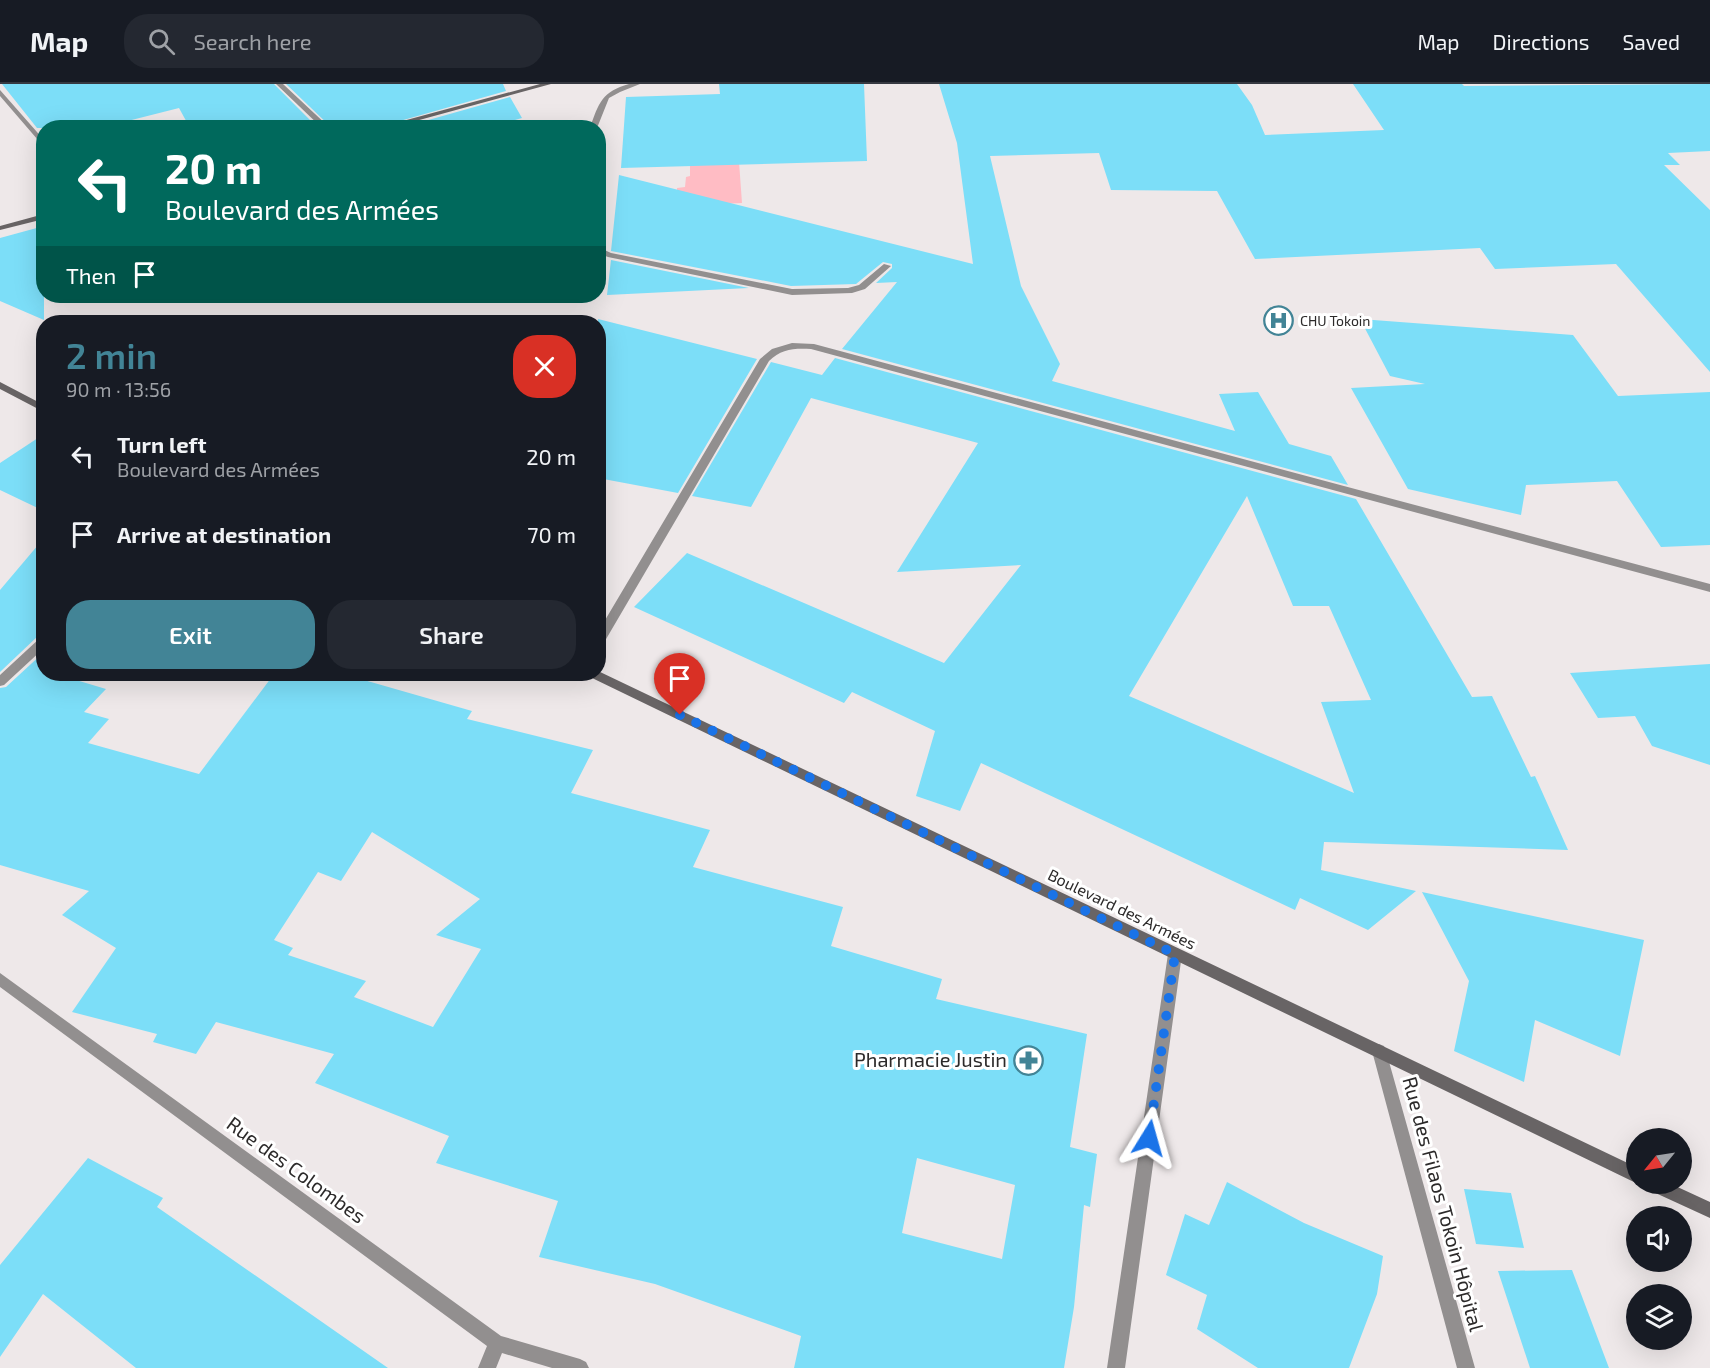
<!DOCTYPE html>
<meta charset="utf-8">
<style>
body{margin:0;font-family:"Exo 2",sans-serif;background:#242831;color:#f1f3f6;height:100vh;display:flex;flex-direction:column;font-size:22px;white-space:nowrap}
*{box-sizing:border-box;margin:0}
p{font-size:20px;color:#9ea1a6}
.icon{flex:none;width:33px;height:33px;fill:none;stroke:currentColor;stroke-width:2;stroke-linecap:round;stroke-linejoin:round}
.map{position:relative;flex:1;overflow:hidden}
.panel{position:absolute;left:36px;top:231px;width:570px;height:366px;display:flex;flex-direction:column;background:#171b24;border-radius:24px;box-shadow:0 6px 24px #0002}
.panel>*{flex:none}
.guide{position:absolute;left:36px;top:36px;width:570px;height:183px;border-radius:24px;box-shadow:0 6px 24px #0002;background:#00695c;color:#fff;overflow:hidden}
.needle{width:39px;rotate:240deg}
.tools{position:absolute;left:1626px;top:1044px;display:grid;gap:12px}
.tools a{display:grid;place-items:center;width:66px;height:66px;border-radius:50%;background:#171b24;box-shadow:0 6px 24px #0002;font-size:30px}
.pin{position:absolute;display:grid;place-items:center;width:51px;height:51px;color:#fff;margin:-62px -26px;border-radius:50% 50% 50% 0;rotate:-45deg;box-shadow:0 0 6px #0007}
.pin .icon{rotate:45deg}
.me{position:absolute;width:66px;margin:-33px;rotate:8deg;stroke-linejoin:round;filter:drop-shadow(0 0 4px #0008)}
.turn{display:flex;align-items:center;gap:21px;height:126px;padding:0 30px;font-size:27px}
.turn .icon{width:78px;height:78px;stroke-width:2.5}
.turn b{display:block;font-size:42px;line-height:51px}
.then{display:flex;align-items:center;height:57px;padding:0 30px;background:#0003;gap:12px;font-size:22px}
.round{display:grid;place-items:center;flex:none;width:63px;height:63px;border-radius:24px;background:#242831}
.head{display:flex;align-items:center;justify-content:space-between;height:102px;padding:0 30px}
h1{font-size:36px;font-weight:600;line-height:45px;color:#428496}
.button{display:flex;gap:12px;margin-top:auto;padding:12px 30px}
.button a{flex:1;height:69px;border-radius:24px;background:#428496;color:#fff;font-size:24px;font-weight:600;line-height:69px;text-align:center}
.button a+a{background:#242831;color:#f1f3f6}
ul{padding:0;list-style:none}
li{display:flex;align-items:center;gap:18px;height:78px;padding:0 30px}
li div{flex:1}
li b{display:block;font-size:22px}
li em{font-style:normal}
header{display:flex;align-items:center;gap:36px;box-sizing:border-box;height:84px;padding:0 30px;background:#171b24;border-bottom:2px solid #363941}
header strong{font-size:28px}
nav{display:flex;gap:33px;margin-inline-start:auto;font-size:21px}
.search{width:420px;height:54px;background:#242831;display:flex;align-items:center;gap:15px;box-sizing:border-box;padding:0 21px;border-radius:24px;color:#9ea1a6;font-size:22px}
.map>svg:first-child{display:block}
</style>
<header>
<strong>Map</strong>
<div class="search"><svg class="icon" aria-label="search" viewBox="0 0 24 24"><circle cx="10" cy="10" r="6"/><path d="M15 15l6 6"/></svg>Search here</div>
<nav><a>Map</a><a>Directions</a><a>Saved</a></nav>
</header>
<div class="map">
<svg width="1710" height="1284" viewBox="0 0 1710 1284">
<rect width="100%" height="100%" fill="#eee8e9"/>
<path fill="#ffbcc4" d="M738 64 742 119 677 122V104L685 103 686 93 690 92V79Z"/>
<path fill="#7cdef8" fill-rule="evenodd" d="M2 0H274L318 44H190L179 24 100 44H37Z
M286 0H503L506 7 375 44H332Z
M719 0H864L867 77 621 84 626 13 720 10Z
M939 0H1237L1252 21 1265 51 1384 46 1353 0H1462L1464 2 1710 0V67L1668 69 1680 81H1664L1710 126V288L1616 180 1495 185 1480 164 1255 175 1217 107 1111 106 1099 69 990 72 1021 202 1060 280 1052 297 1235 347 1219 310 1258 308 1289 360 1331 372 1348 401 842 265 897 198 876 199 892 184V180L883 178 856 200 791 202 611 167 619 91 973 180 957 59Z
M510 13 522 34 488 44H400Z
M44 142V236L0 217V154Z
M611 176 749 204 607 211Z
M598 235 757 275 678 409 598 394Z
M1360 235 1573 251 1618 312 1710 308V461L1661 463 1617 397 1526 401 1521 431 1408 405 1351 304 1425 300 1390 292Z
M835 274 1356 415 1472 613 1492 612 1531 693 1535 692 1568 766 1324 758 1321 786 1416 807 1368 846 1300 814 1295 826 981 679 960 727 916 712 935 647 852 608 844 619 634 523 687 469 944 579 1021 481 897 488 978 359 811 314 751 423 692 412 771 278 822 291ZM1247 412 1293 522H1329L1371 616 1321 618 1354 709 1129 612Z
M44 350V427L0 406V379Z
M44 454V551L38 552 0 588V506Z
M44 568V590H56L106 605 84 628 109 635 88 659 199 690 274 590H343L472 627 467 635 593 666 571 709 710 746 693 783 843 823 831 862 942 895 936 915 1087 950 1070 1063 1097 1070 1090 1123 1084 1121 1074 1223 1064 1284H794L801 1252 655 1200 539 1173 558 1117 436 1079 449 1052 315 999 334 970 216 938 196 970 153 958 157 950 72 928 116 864 62 831 89 807 0 781V604L6 603ZM372 748 480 815 436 851 481 865 433 943 354 913 366 897 288 871 293 864 274 856 318 788 341 797ZM917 1074 1015 1101 1002 1175 902 1149Z
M1710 580V681L1652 662 1635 632 1598 634 1570 589Z
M1422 808 1644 856 1620 972 1535 936 1524 998 1454 967 1469 897Z
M88 1074 163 1114 157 1123 388 1284H136L43 1210 0 1273V1181Z
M1227 1098 1304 1139 1383 1172 1377 1210 1349 1284H1258L1197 1245 1207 1211 1166 1191 1185 1130 1209 1141Z
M1464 1105 1511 1109 1524 1164 1476 1160Z
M1572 1186 1609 1284H1530L1498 1187Z"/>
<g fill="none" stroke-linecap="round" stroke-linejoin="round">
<path fill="#928f8f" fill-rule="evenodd" d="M629 0H640L620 8 609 14 597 44H590C599 18 602 8 629 0Z
M598 163 611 169 792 205 848 204 859 201 884 180 891 182 865 205 852 209 792 211 608 173 598 169Z
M792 259 814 260 1710 500V508L811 265C794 264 781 265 769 277L602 562 598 563V548L760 275 772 265Z"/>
<path fill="#928f8f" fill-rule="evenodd" d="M276 0H283L330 44H322Z
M0 6 44 56V63L0 12Z
M44 553V564L4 601 0 602V591L40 554Z
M1175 864 1180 866 1182 870 1125 1284H1107L1168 870 1170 866Z
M0 889 501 1252 580 1275 586 1278 589 1284H552L502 1269 496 1284H478L487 1262 0 903Z
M1379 960 1384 962 1386 967 1475 1284H1457L1372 967 1374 962Z"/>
<path fill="#686465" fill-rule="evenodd" d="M540 0H551L390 44H377Z
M44 130V135L0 146V142Z
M0 298 44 321V328L0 305Z
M598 587 1636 1083V1099L590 593 588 590H598Z
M1647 1100H1671L1710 1118V1134L1649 1106Z"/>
</g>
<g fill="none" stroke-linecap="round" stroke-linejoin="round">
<path stroke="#1a73e8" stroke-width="10" stroke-dasharray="0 18" d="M680 631 1175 870 1149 1054"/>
</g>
<defs>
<symbol id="hospital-ring" viewBox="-11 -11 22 22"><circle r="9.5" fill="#fff" stroke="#428496" stroke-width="1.5"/><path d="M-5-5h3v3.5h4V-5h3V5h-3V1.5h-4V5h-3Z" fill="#428496"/></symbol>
<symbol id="pharmacy-ring" viewBox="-11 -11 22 22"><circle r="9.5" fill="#fff" stroke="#428496" stroke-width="1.5"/><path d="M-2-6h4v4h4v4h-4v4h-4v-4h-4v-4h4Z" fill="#428496"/></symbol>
</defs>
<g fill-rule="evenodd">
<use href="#hospital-ring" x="1262" y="220" width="33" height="33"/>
<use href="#pharmacy-ring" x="1012" y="960" width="33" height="33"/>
</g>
<g text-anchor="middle" stroke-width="6" stroke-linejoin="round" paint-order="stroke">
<g font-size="14" fill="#2c2a2a" stroke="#fff" text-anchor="start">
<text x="1300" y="242">CHU Tokoin</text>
</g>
<g font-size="16" fill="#2c2a2a" stroke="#fff">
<text transform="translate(1122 825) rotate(26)" y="6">Boulevard des Armées</text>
</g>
<g font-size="20" fill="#2c2a2a" stroke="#fff" text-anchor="end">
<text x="1007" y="983">Pharmacie Justin</text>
</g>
<g font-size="20" fill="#2c2a2a" stroke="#fff">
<text transform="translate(296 1086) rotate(36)" y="7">Rue des Colombes</text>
<text transform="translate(1443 1120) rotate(75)" y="7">Rue des Filaos Tokoin Hôpital</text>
</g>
</g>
</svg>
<div class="tools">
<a><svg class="needle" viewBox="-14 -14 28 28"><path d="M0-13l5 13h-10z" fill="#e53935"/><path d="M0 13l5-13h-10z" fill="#9ea1a6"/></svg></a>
<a><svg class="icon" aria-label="sound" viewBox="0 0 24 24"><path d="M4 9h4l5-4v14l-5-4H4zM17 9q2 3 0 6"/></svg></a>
<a><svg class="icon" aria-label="layers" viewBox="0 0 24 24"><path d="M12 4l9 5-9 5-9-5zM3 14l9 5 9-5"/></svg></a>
</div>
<div class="pin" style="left:680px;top:631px;background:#d93025"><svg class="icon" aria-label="arrive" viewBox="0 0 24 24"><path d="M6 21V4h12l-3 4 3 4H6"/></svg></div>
<svg class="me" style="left:1149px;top:1054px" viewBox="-20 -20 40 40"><path d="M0-17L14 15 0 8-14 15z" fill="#1a73e8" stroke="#fff" stroke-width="4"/></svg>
<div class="guide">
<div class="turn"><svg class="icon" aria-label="left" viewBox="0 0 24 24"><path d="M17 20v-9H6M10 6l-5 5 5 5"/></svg><div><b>20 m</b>Boulevard des Armées</div></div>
<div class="then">Then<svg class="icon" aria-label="arrive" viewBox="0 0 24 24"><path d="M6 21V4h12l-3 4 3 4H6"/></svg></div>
</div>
<section class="panel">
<div class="head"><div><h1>2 min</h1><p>90 m · 13:56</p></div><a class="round" style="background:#d93025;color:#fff"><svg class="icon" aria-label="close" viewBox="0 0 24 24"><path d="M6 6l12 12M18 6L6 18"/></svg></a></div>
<ul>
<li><svg class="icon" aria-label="left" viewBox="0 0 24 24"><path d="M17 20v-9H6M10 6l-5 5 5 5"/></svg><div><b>Turn left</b><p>Boulevard des Armées</p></div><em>20 m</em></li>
<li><svg class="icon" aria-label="arrive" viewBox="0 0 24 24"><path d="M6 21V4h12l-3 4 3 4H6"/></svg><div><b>Arrive at destination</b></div><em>70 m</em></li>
</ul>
<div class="button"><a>Exit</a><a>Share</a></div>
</section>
</div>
